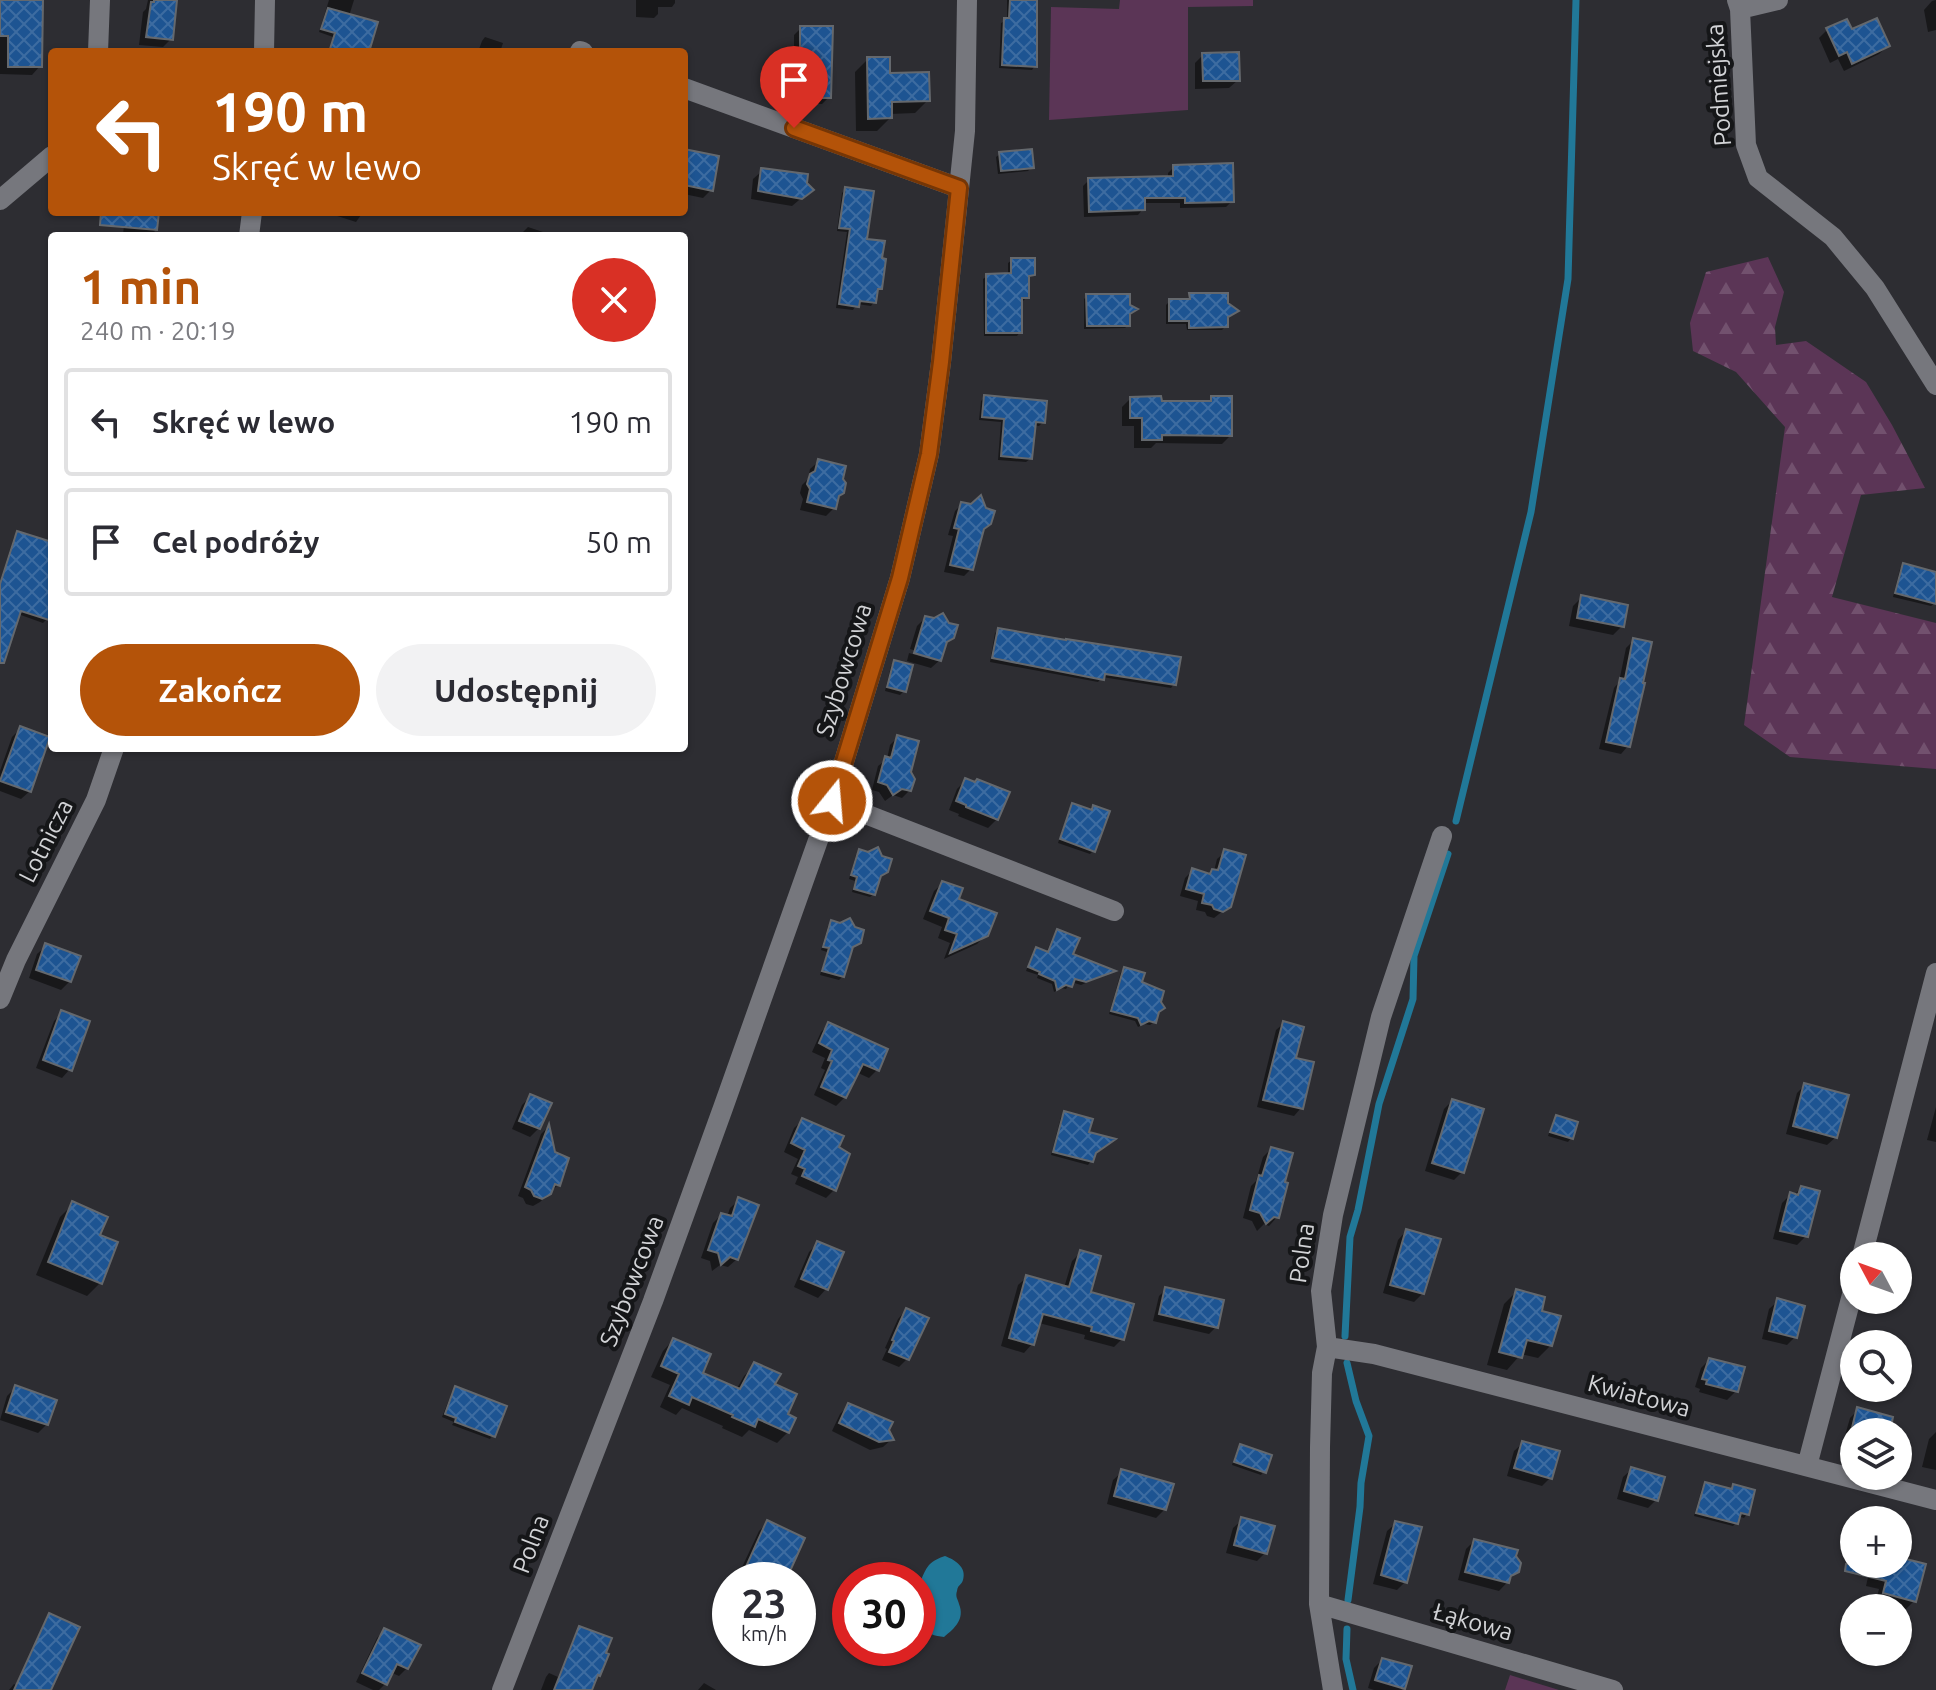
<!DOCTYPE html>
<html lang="pl">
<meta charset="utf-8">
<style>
body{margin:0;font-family:Ubuntu,sans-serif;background:#f2f2f3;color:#2b2b33;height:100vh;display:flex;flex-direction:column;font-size:30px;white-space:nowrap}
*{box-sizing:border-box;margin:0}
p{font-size:26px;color:#7c7c81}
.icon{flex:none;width:44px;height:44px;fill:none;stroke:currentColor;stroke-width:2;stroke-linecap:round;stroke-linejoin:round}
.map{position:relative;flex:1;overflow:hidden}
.sheet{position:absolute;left:48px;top:232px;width:640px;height:520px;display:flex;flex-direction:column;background:#fff;border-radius:8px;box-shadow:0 2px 6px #0004}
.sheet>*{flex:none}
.guide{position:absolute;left:48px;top:48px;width:640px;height:168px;border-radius:8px;box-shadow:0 2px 6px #0004;background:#b45309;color:#fff;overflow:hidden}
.needle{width:52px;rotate:311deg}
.tools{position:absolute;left:1840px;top:1242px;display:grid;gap:16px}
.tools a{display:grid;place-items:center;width:72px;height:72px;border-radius:50%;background:#fff;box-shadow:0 2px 6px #0004;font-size:40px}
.speed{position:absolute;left:712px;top:1562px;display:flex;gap:16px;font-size:40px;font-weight:700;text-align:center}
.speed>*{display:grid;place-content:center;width:104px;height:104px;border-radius:50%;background:#fff;box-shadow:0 2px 6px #0004;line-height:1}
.speed small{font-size:20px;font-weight:400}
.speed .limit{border:12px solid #d22;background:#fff;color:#111}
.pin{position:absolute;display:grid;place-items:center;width:68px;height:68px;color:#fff;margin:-82px -34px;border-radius:50% 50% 50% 0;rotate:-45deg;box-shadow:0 0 8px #0007}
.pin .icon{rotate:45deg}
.me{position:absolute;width:88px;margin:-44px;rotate:17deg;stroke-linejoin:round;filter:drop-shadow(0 0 6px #0008)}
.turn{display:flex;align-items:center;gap:28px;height:168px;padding:0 32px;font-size:36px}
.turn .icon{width:104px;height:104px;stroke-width:2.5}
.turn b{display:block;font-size:56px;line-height:68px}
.round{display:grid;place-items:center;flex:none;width:84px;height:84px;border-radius:42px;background:#f2f2f3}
.head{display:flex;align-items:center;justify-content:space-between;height:136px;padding:0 32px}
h1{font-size:48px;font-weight:700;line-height:60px;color:#b45309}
.button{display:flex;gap:16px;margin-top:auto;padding:16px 32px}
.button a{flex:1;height:92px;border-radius:48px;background:#b45309;color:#fff;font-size:32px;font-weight:700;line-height:92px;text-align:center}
.button a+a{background:#f2f2f3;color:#2b2b33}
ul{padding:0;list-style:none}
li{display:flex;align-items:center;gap:24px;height:108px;margin:0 16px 12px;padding:0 16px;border:4px solid #e1e1e2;border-radius:8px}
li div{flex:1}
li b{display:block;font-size:30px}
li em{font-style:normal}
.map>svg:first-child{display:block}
</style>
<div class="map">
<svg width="1936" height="1690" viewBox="0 0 1936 1690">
<defs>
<pattern id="forest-firs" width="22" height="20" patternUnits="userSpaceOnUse" patternTransform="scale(2)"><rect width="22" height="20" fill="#5b3556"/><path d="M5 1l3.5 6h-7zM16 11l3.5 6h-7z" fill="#72516e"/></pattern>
<pattern id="building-cross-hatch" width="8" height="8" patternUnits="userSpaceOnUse" patternTransform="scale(2)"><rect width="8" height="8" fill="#1d5492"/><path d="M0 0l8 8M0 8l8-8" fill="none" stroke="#3d6ca1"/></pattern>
</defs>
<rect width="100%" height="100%" fill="#2d2d32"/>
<path fill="#5b3556" d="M1120 0H1253V6L1188 7V110L1049 120 1051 7 1119 9Z
M1510 1675 1559 1690H1505Z"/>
<path fill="url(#forest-firs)" d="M1768 257 1784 292 1775 327 1776 345 1806 341 1866 382 1892 425 1925 488 1861 495 1832 597 1936 623V769L1790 757 1744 725 1785 427 1736 372 1693 351 1690 323 1706 272Z"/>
<path fill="#217898" d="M945 1556C955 1560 967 1567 963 1580 961 1586 958 1584 957 1591 955 1597 958 1599 959 1604 965 1619 955 1628 944 1637 940 1636 935 1636 931 1634 909 1624 916 1581 929 1565 934 1560 939 1558 945 1556Z"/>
<path fill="#0007" d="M0 0 40 66 32 75 0 74Z
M148 0H175L171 39 163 47 139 45 143 12 146 9Z
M329 0H354L349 16 367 52H328L333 37 319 32Z
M636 0H675V3L672 7H658V14L654 18 636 17Z
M1007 0H1036L1035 66 1032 70 999 68 1001 23 1007 20Z
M1936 0V30L1928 32 1924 10 1932 1Z
M801 28 829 97 822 104H794V35Z
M1827 30 1888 46 1879 54 1844 71 1838 59 1830 63 1819 38Z
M485 37 503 43 500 52H478L482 41Z
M1203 55 1238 80 1229 88 1195 89V63Z
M868 59 928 100 915 113 890 114V118L877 131H856L855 72Z
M684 151 711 190 703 198 684 194Z
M1000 154 1032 167 1028 171 998 174 996 157Z
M1174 167 1232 201 1226 207 1180 208V203H1143V209L1138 215 1084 217 1083 186 1089 180 1168 178V173Z
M762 171 805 184 811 190 792 206 751 199 753 179Z
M846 189 865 240 880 288 876 293 874 302 871 306 857 304 853 310 836 308 847 232 837 231 842 193Z
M125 212H157L154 236H123Z
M325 212H363L356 222Z
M528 227 546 233 545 236H519Z
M1012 260 1033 275 1027 278V297L1023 301H1020V332L1017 336H984L983 279 987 276 1008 275V263Z
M1190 295 1226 304 1236 312 1226 318V326L1222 330H1187L1186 324H1166V305L1170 301H1187Z
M1087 296 1128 315V325L1125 328 1084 329V299Z
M985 397 1043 422 1039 426 1033 425 1030 459 1026 462 998 460 1001 422 979 420 981 401Z
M1212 398 1230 436 1222 444 1156 443 1151 448H1134V426H1122V407L1130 399 1160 403H1207Z
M819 461 836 498 834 508 826 516 800 510 803 499 800 493 802 485 808 479 810 469Z
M962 504 982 530 971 569 964 576 944 572 953 536 948 535 955 511Z
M52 531V603L47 619 43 623 18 614 0 644V581L14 537 18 533 48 543Z
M1904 566 1936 574V597L1935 603 1931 606 1893 597 1900 569Z
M1582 597 1622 626 1613 635 1569 626 1573 606Z
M925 618 952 637 943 646 940 660 931 668 907 661 909 653 937 661V657L910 649 917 626Z
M999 630 1174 684 1171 688 1102 677 1098 682 990 662 995 633Z
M1634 640 1628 746 1621 754 1599 749 1614 688 1619 682 1626 648Z
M895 662 911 667 904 691 900 695 885 691 891 666Z
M20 729 30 791 21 799 0 791V771L12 737Z
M898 737 909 772 910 790 902 798 893 795 885 801 879 792 872 790 878 766 887 759 890 745Z
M965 781 997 819 988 828 958 816 959 814 949 810 957 789Z
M1073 806 1090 812 1094 808V850L1090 854 1058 843 1069 809Z
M860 852 879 877 874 894 870 897 852 892 855 881 849 879 856 855Z
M1225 852 1229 906 1214 918 1207 916 1205 912 1196 910 1198 901 1180 896 1185 878 1192 871 1208 875 1214 871 1217 859Z
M943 883 986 935 977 944 944 959 950 943 938 938 942 927 923 919 934 891Z
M832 923 859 942 851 949 843 976 839 980 820 975 827 952 821 950 828 926Z
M1057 931 1070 955 1113 971 1081 985 1071 982 1066 989 1061 988 1054 992 1052 984 1037 978 1038 975 1026 971 1033 953 1036 949 1046 953 1054 935Z
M46 946 70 981 61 990 29 978 37 954Z
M1124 969 1140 983 1157 1012 1154 1022 1150 1025 1144 1024 1138 1027 1135 1021 1109 1014 1121 972Z
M62 1013 70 1069 62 1078 36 1068 54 1021Z
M1284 1023 1293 1059 1301 1108 1294 1116 1257 1107 1276 1030Z
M829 1024 877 1070 869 1078 856 1072 845 1097 836 1106 814 1095 825 1070 821 1068 825 1058 812 1052 821 1032Z
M1805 1085 1836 1137 1827 1145 1786 1134 1797 1093Z
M530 1097 539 1128 530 1137 512 1129 522 1105Z
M1452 1101 1462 1172 1454 1180 1425 1171 1444 1109Z
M1936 1107V1142L1927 1140Z
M1065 1114 1087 1133 1093 1154 1091 1161 1088 1165 1051 1155 1061 1117Z
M1556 1118 1571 1138 1568 1142 1548 1136 1553 1121Z
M803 1120 836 1148 834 1190 826 1198 795 1184 798 1177 791 1174 798 1159 784 1152 794 1128Z
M547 1128 554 1154 558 1185 540 1202 533 1206 526 1204 523 1198 518 1196 541 1134Z
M1271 1149 1277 1217 1269 1226 1264 1224 1257 1231 1252 1221 1243 1218 1251 1186 1256 1181 1263 1157Z
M1801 1188 1806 1236 1797 1245 1773 1239 1782 1203 1791 1194 1794 1195Z
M739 1200 737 1259 728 1267 720 1265 712 1271 710 1261 701 1258 713 1223 721 1215 727 1217 730 1208Z
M73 1204 97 1236 115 1244 100 1283 87 1296 36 1275 60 1217Z
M1406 1231 1423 1293 1414 1302 1383 1293 1398 1240Z
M818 1243 842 1254 826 1289 818 1298 794 1287 809 1252Z
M1081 1252 1088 1293 1122 1339 1114 1347 1084 1339 1085 1335 1039 1323 1032 1344 1024 1353 1001 1346 1018 1285 1027 1277 1064 1288 1072 1261Z
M1166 1289 1216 1327 1209 1334 1153 1321 1159 1296Z
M1517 1291 1539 1312 1551 1345 1538 1358 1521 1354 1507 1370 1487 1365 1504 1304Z
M1778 1301 1795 1337 1787 1345 1762 1339 1769 1309Z
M906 1310 907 1359 899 1367 882 1360 887 1349 885 1348 898 1319Z
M673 1340 700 1374 736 1390 744 1376 755 1365 773 1385 785 1415 788 1432 777 1443 749 1430 742 1437 722 1428 723 1426 682 1408 676 1415 660 1407 670 1385 651 1377 663 1351Z
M1709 1360 1736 1391 1727 1400 1699 1392 1700 1389 1695 1387 1701 1368Z
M15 1388 47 1424 38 1433 0 1420 7 1396Z
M455 1389 493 1435 490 1439 452 1425 454 1422 442 1417 452 1392Z
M848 1406 887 1430 892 1439 883 1447 870 1450 832 1431 840 1414Z
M1858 1410 1888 1432H1854V1449L1842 1446 1850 1418Z
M1936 1432V1470L1922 1467 1929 1439Z
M1523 1443 1550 1478 1542 1486 1507 1476 1514 1451Z
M1241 1446 1264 1471 1261 1475 1232 1465 1237 1450Z
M1632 1469 1656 1500 1648 1508 1617 1499 1623 1477Z
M1122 1472 1165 1509 1156 1518 1107 1504 1113 1480Z
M1705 1484 1729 1491 1734 1486 1747 1514 1744 1518 1738 1516 1737 1522 1733 1526 1694 1516 1702 1488Z
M1242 1520 1265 1553 1257 1561 1226 1553 1233 1528Z
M768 1522 783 1580H736L759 1531Z
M1396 1523 1405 1582 1397 1590 1373 1584 1387 1531Z
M1474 1541 1518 1571 1499 1591 1458 1580 1466 1549Z
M1898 1549 1910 1553 1908 1562 1914 1601 1906 1609 1876 1601 1879 1589 1866 1586 1871 1564H1898Z
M727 1600 730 1602V1612L723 1608Z
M51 1613 60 1617 34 1690H9L14 1684 16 1685 47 1616Z
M580 1628 598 1675 589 1690H541L546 1677 549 1673 558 1677 576 1632Z
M385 1630 407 1668 399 1676 390 1672 385 1684 379 1690H373L356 1682 377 1638Z
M1382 1660 1404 1688 1401 1690H1374L1368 1688 1374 1668Z
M704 1683 716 1690H698Z"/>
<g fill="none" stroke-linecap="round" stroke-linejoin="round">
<path stroke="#217898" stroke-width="7" d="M1456 821 1531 512 1568 279 1576 0
M1345 1336 1350 1237 1358 1210 1379 1104 1413 999 1414 956 1448 854
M1347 1363 1356 1401 1369 1436 1361 1483 1360 1507 1348 1600
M1347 1629 1346 1659 1353 1690"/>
</g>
<path fill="url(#building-cross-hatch)" stroke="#64686d" stroke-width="2" d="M0 0H43L42 67H8V36H0Z
M154 0H177L173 40 146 37 151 2H154Z
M1010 0H1037V67L1002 65 1004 18H1009Z
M328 8 378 22 369 52H329L335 33 321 29Z
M1877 18 1890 46 1852 64 1847 52 1839 56 1826 28 1847 19 1852 29Z
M800 26H833L831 98H800Z
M1239 52 1240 81H1203L1202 53Z
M867 57H890V73L929 72 930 101 892 102V118L868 119Z
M684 149 719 156 713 191 684 185Z
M1032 149 1034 168 1001 171 999 152Z
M1233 163 1234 202 1185 203V198H1145V210L1089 212 1088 178 1173 176V165Z
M761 168 808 174 807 183 814 190 802 199 758 191Z
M845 187 874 191 867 239 885 241 882 258 886 259 882 289H878L876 303 860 301 859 307 839 304 850 229 839 228Z
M101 212H159L157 230 100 225Z
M1011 258H1035V275L1029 276V298H1022V333H986V274L1011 273Z
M1189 293H1228V303L1239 311 1228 317V327L1189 328V321H1169V299H1190Z
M1086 294H1130V305L1138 309 1130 314V326H1087Z
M984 395 1047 401 1045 423 1036 422 1032 459 1001 456 1004 419 982 417Z
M1161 396 1162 401H1211V396H1232V436L1162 435V440H1142V418H1130V397Z
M818 459 846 466 843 479 846 483 844 493 839 496 836 509 807 502 810 489 807 484 810 474 815 471Z
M981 495 986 508 995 511 991 524 984 529 973 570 950 565 959 529 954 528 961 502 971 504Z
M17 531 52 542V610L49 620 21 611 4 663H0V584Z
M1903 563 1936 572V604L1895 593Z
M1581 595 1628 605 1624 627 1577 618Z
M943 613 949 623 958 625 954 638 947 642 941 661 914 653 925 616 934 618Z
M998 628 1066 640V639L1181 657 1176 685 1105 674 1104 680 992 658Z
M1633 638 1652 642 1643 683H1645L1630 747 1606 742 1620 678 1625 679Z
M894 660 913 665 906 692 887 687Z
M20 726 50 737 31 792 0 781Z
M897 735 919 741 911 772 915 779 911 791 902 789 893 795 887 785 878 782 885 756 891 758Z
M965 778 975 782 977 779 1010 792 998 820 966 807V805L956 801Z
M1072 803 1092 810 1093 805 1110 811 1095 852 1060 839Z
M878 847 882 856 892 859 888 872 881 876 875 895 854 889 857 877 851 875 859 849 868 852Z
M1224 849 1246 855 1231 907 1223 912 1214 909 1212 905 1202 903 1204 894 1186 889 1192 868 1210 874 1212 869 1218 870Z
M942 881 963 888 959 899 997 913 988 936 950 953 957 934 945 930 949 918 930 911Z
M850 918 855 927 864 930 861 943 853 947 844 977 822 971 829 948 823 947 831 920 840 923Z
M1057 929 1080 938 1073 954 1116 971 1086 982 1075 979 1072 987 1066 985 1057 990 1055 981 1039 974 1040 972 1028 967 1036 947 1048 952Z
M45 943 81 956 71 982 36 970Z
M1124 967 1145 973 1142 982 1164 991 1161 1002 1165 1008 1159 1012 1156 1023 1149 1021 1141 1025 1138 1018 1111 1011Z
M61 1010 90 1021 72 1071 43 1060Z
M1283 1021 1304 1027 1296 1058 1314 1062 1303 1109 1263 1100Z
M828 1022 888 1049 879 1071 863 1064 846 1098 821 1087 832 1061 828 1060 832 1050 819 1043Z
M1804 1083 1849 1095 1837 1138 1793 1126Z
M530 1094 552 1103 540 1129 519 1121Z
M1452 1099 1484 1109 1464 1173 1432 1163Z
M1064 1111 1093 1119 1089 1132 1116 1139 1096 1153 1093 1162 1053 1152Z
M1556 1115 1578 1122 1573 1139 1550 1132Z
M802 1118 844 1136 839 1147 850 1154 836 1191 802 1176 805 1169 798 1166 805 1150 791 1143Z
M549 1124 555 1152 569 1158 560 1186 555 1184 551 1194 542 1199 534 1196 531 1190 525 1187Z
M1271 1147 1293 1153 1285 1182 1288 1183 1279 1218 1274 1217 1266 1224 1260 1213 1250 1210 1259 1175 1262 1176Z
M1801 1186 1820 1191 1808 1237 1780 1231 1790 1192 1798 1195Z
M738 1197 759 1205 738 1260 730 1257 721 1265 718 1253 708 1250 721 1213 732 1216Z
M72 1201 108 1217 100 1235 118 1242 102 1284 48 1262Z
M1406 1229 1441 1239 1424 1294 1390 1285Z
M817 1241 844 1252 828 1290 801 1279Z
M1080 1250 1101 1256 1091 1292 1134 1304 1124 1340 1091 1331 1092 1327 1043 1314 1034 1345 1009 1338 1026 1275 1069 1287Z
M1165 1287 1224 1300 1218 1328 1159 1314Z
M1516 1289 1545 1297 1542 1311 1561 1316 1552 1346 1527 1340 1522 1358 1499 1352Z
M1777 1298 1805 1306 1797 1338 1769 1331Z
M906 1308 929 1318 909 1360 889 1352 894 1341 892 1340Z
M673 1338 711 1354 703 1373 740 1389 754 1362 781 1374 775 1384 797 1394 788 1414 796 1418 789 1433 758 1419 755 1427 732 1417 733 1415 692 1397 689 1405 669 1396 679 1374 661 1366Z
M1709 1358 1745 1367 1738 1392 1706 1384 1707 1380 1702 1379Z
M15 1385 57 1400 48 1425 6 1412Z
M455 1386 507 1406 495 1437 455 1422 456 1418 445 1414Z
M848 1403 893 1422 889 1430 894 1440 879 1442 839 1423Z
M1857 1407 1893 1417 1890 1432H1851Z
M1522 1441 1560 1451 1552 1479 1514 1468Z
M1240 1444 1272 1455 1266 1473 1234 1462Z
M1631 1467 1665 1477 1658 1501 1624 1491Z
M1121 1469 1174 1484 1166 1510 1114 1496Z
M1705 1482 1732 1489 1733 1484 1755 1490 1749 1515 1741 1513 1738 1524 1696 1513Z
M1241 1517 1275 1526 1267 1554 1234 1545Z
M767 1520 805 1538 786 1580H740Z
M1395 1521 1422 1527 1407 1583 1381 1575Z
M1474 1539 1518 1550 1516 1556 1521 1563 1519 1572 1511 1576 1509 1583 1465 1572Z
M1898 1557 1926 1564 1916 1602 1883 1593 1886 1581 1845 1571 1846 1564H1898Z
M49 1613 80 1627 51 1690H14Z
M579 1626 612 1638 606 1653 609 1654 600 1676 598 1675 592 1690H554Z
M384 1628 421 1645 408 1669 397 1664 387 1685 362 1673Z
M1382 1658 1412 1666 1405 1689 1375 1680Z"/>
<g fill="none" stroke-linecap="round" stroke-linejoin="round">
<path stroke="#76777d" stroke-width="20" d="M1737 0 1740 9 1746 145 1758 178 1833 237 1875 288 1936 385
M1740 9 1778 0
M580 51 583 52
M98 52 100 0
M264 52 265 0
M684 88 959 188
M0 200 52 156
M249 236 252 212
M832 801 1114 911
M0 999 16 960 96 800 114 748
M1862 1256 1936 973
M1327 1347 1374 1354 1936 1500
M1807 1466 1854 1287
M1319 1604 1613 1690
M502 1690 653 1301 723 1108 832 801 900 578 929 454 941 362 965 131 967 0
M1333 1690 1319 1604 1320 1447 1322 1373 1327 1347 1321 1291 1333 1215 1381 1017 1442 836"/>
</g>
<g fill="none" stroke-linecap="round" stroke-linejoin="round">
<defs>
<path id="route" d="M794 128 959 188 941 362 929 454 900 578 832 801"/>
</defs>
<use href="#route" stroke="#753606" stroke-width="20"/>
<use href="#route" stroke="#b45309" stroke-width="14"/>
</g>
<g text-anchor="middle" stroke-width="8" stroke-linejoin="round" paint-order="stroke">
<g font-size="24" fill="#d2d3d6" stroke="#151618">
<text transform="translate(1719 85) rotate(-94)" y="8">Podmiejska</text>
<text transform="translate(844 670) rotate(-73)" y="8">Szybowcowa</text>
<text transform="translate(46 841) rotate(-63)" y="8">Lotnicza</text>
<text transform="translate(1302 1253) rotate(-82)" y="8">Polna</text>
<text transform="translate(632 1281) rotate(-69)" y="8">Szybowcowa</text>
<text transform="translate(1639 1396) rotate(15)" y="8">Kwiatowa</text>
<text transform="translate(531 1544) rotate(-69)" y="8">Polna</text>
<text transform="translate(1473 1622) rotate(16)" y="8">Łąkowa</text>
</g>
</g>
</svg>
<div class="tools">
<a><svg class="needle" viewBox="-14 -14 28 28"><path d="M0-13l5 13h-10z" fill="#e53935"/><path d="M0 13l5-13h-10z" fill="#7c7c81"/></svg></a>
<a><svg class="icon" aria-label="search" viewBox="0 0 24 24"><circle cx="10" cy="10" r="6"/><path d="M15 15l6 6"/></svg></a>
<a><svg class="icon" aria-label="layers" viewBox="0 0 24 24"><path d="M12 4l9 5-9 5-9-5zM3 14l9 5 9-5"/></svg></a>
<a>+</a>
<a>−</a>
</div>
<div class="speed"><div>23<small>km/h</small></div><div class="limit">30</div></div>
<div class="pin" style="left:794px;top:128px;background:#d93025"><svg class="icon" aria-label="arrive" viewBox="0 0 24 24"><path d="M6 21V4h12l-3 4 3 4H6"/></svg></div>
<svg class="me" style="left:832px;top:801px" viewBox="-20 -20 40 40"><circle r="17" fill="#b45309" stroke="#fff" stroke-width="3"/><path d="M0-11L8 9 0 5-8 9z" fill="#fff"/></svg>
<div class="guide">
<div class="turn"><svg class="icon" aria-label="left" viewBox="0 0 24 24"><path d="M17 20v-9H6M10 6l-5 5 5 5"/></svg><div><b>190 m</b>Skręć w lewo</div></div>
</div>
<section class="sheet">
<div class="head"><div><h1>1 min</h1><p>240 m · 20:19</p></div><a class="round" style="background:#d93025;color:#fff"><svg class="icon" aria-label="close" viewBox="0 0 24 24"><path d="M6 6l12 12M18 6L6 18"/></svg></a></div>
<ul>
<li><svg class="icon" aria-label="left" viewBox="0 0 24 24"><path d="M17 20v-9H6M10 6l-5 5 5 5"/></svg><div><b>Skręć w lewo</b></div><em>190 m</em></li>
<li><svg class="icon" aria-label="arrive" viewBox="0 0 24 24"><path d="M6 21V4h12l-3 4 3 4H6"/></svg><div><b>Cel podróży</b></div><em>50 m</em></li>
</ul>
<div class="button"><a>Zakończ</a><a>Udostępnij</a></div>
</section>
</div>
